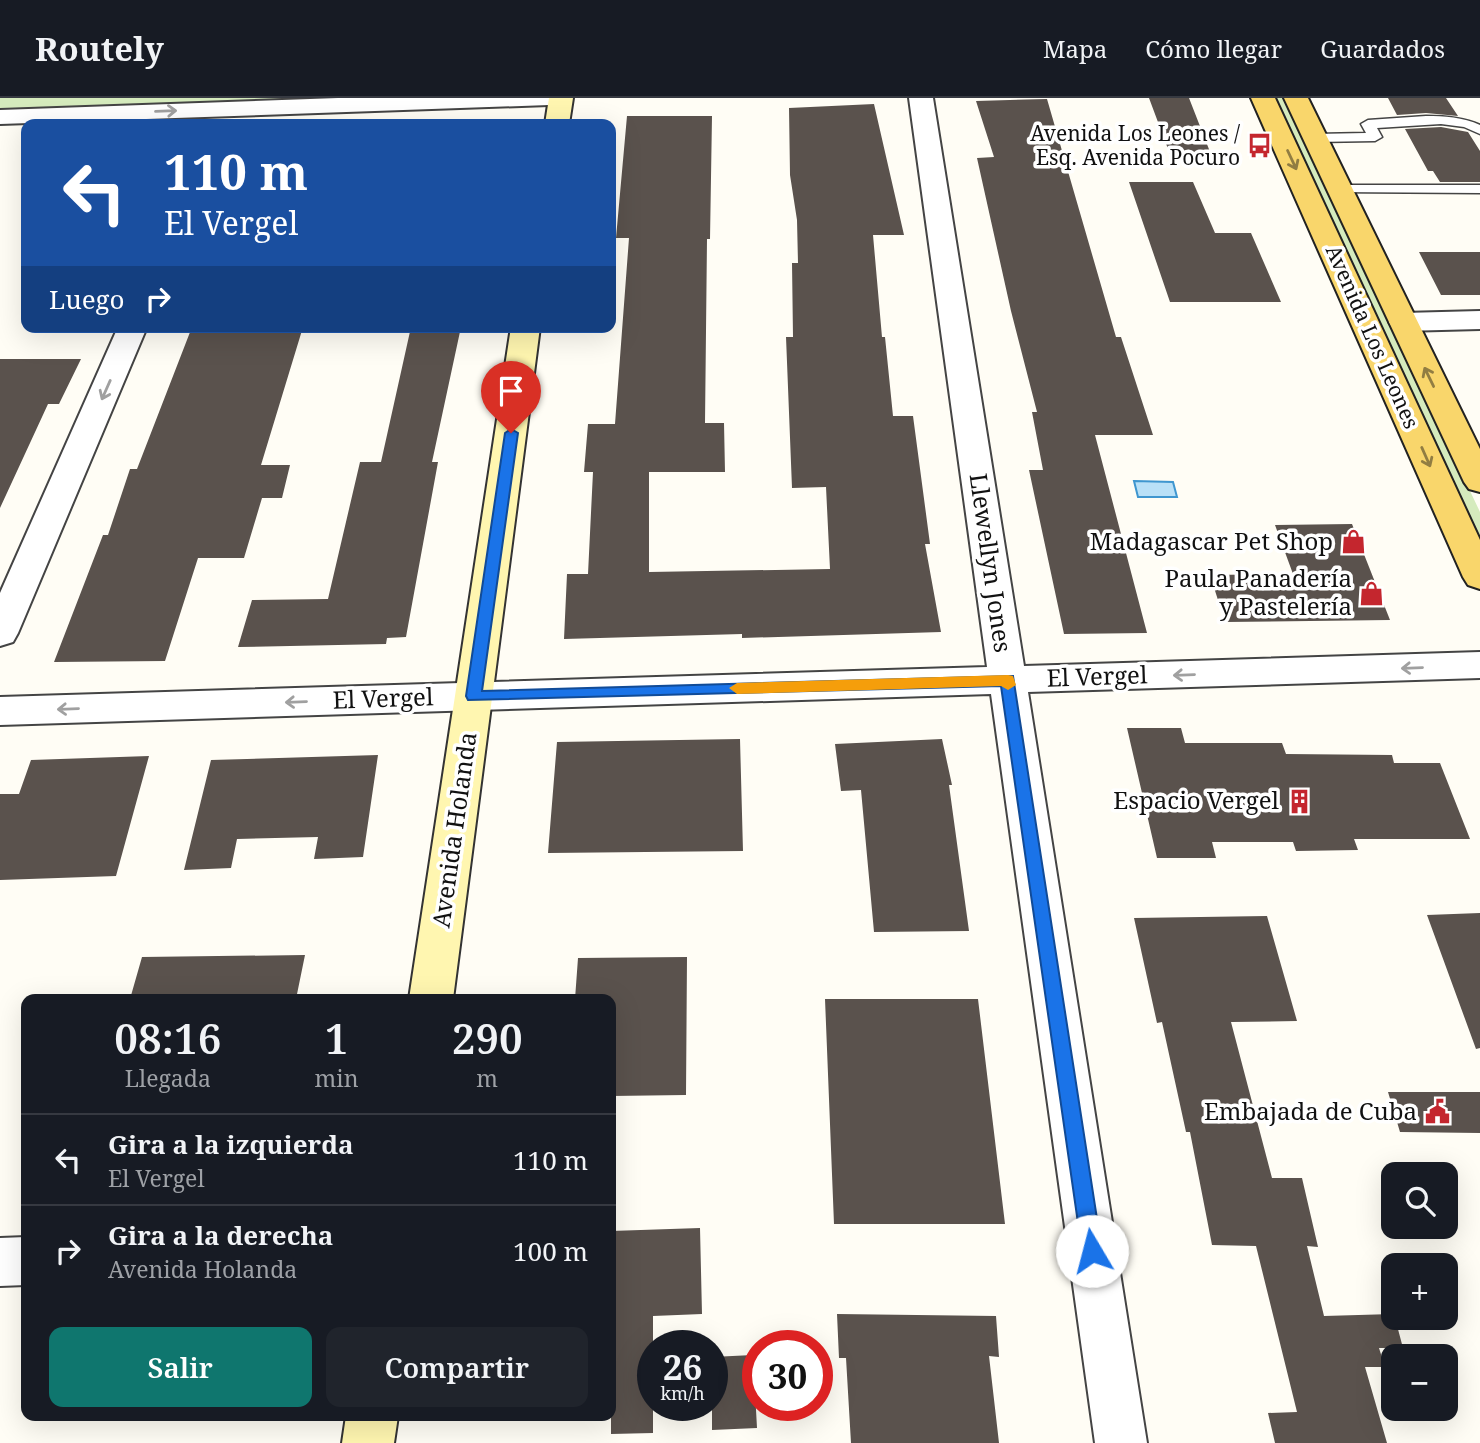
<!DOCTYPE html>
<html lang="es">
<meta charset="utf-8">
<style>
body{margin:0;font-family:"Noto Serif",serif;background:#20242c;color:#f1f3f6;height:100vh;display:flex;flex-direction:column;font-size:26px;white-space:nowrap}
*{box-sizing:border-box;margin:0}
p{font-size:23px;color:#9ea1a6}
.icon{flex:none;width:38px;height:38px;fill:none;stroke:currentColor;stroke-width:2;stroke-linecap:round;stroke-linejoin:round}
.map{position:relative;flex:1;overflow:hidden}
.drawer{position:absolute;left:21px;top:896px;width:595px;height:427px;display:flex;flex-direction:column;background:#171b24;border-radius:14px;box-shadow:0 7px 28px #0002}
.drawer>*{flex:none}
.top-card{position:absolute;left:21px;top:21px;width:595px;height:214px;border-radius:14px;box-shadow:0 7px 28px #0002;background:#1a4fa0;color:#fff;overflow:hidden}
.controls{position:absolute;left:1381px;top:1064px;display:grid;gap:14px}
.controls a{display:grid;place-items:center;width:77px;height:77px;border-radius:14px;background:#171b24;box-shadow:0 7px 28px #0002;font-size:35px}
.speed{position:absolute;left:637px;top:1232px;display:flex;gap:14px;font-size:35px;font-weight:700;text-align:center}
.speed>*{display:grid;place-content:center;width:91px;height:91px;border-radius:50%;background:#171b24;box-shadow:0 7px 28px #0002;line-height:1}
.speed small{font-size:18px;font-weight:400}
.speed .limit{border:10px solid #d22;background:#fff;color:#111}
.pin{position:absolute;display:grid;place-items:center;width:60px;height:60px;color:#fff;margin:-72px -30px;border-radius:50% 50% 50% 0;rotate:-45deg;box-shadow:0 0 7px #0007}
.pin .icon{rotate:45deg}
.me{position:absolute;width:77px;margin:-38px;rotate:352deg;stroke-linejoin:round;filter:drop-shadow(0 0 5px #0008)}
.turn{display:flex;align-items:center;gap:24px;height:147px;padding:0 28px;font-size:32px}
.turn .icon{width:91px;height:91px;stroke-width:2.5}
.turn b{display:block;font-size:49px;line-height:60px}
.then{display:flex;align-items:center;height:66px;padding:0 28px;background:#0003;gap:14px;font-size:26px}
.eta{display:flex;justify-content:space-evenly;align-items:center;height:119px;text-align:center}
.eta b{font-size:42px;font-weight:600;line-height:49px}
.cta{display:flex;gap:14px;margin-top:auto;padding:14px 28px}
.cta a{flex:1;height:80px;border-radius:14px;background:#0f766e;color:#fff;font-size:28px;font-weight:600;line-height:80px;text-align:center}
.cta a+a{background:#20242c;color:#f1f3f6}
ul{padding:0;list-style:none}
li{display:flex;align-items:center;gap:21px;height:91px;padding:0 28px;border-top:2px solid #363941}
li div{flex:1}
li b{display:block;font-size:26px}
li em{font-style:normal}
header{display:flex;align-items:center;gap:42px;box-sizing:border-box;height:98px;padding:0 35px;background:#171b24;border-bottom:2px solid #363941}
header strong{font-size:33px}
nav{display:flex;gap:38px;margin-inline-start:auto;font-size:24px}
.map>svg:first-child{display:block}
</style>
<header>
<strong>Routely</strong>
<nav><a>Mapa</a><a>Cómo llegar</a><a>Guardados</a></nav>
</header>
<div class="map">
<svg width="1480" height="1345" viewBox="0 0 1480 1345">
<rect width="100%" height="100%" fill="#fffdf5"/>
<path fill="#d5ebbd" d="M0 0H416L0 15Z
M1276 0H1284L1480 414V441Z"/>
<path fill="#b9e0f7" stroke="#3f96cf" stroke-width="2" d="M1134 383 1173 384 1177 399H1138Z"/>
<path fill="#5a524d" d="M1149 0H1189L1212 59H1171Z
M1388 0H1446L1458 18 1426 15 1397 17Z
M1047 1 1116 239H1121L1153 337H1095L1147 535 1064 536 1029 372H1043L1032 314H1037L1011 213 977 60 994 59 976 3Z
M874 6 904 137H873L882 239H885L893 318H913L930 446H925L941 534 742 540V536L564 541 567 476H588L593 374H584L588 326H615L629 140H616L627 18H712L710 141H707L705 325H724L725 374H649V474L830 471 826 389 792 390 786 239H793L792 165H798L797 122 790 77 789 10Z
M1441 29 1468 34 1480 53V84H1440L1433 73H1428L1405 31Z
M1129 84H1193L1215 135H1251L1281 204H1170Z
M1419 154H1480V197H1441Z
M192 229H303L261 367H290L282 400H262L244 460H198L165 563 54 564 103 437H108L130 371H137Z
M411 229H461L432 364H438L406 539 387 540 386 546 238 549 252 502 328 501 360 364H381Z
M0 261H81L59 306H48L0 410Z
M1352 426 1390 522 1225 524 1210 477 1293 476 1275 427Z
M1127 630H1181L1185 645H1282L1286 656 1392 657 1394 665H1440L1470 741H1354L1358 752 1296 753 1293 744H1212L1216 760H1157Z
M740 641 743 753 548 755 557 644Z
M942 641 952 687H949L969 833 874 834 861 692 841 693 835 646Z
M378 657 363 759 314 761 318 739 237 741 231 770 184 772 211 662Z
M149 658 116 778 0 782V696H19L31 662Z
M1480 815V950L1476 951 1427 817Z
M1267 818 1297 923 1231 924 1272 1080H1302L1318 1149 1307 1148 1324 1218 1393 1216 1395 1220 1403 1250H1379L1385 1269H1365L1387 1345H1275L1268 1315 1297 1314 1256 1148 1212 1147 1190 1034H1186L1162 924 1157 925 1134 820Z
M305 857 296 901H130L142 859Z
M687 859 686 997 611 998V901H575L578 860Z
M825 901H978L1005 1126H834Z
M1388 994H1480V1035L1400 1034Z
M700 1130 702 1216 653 1218V1335L611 1336V1133Z
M837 1216 996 1218 999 1259 989 1258 999 1345H851L846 1260H839Z
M753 1257 757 1330 712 1332V1259Z"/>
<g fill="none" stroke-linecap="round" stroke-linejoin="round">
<defs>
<path id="lane" d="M1426 18C1444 18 1463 19 1480 27V36L1464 29 1441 26 1377 30 1382 39 1375 43 1315 44 1308 40 1315 36 1366 35 1361 26 1368 22Z
M1339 87H1480V95L1334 94 1332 91Z"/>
<path id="street" d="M338 0H561L558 5 549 7 0 26V12Z
M909 0H933L1024 568 1480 554V580L1028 594 1147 1345H1095L991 596 0 627V599L987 569Z
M1480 213V231L1403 233 1393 230 1389 224 1393 218 1403 215Z
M118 229H147L18 535 13 544 0 548V495Z
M26 1139V1187L0 1188V1140Z"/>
<path id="secondary" d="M549 0H573L569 26H545Z
M511 229H540L453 901H409Z
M346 1318H398L394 1345H342Z"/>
<path id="primary" d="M1251 0H1275L1480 442V491L1468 487 1463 479Z
M1284 0H1308L1480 351V394L1469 391 1464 384Z"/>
</defs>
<use href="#lane" stroke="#444" stroke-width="3"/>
<use href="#street" stroke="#444" stroke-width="4"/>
<use href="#secondary" stroke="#333" stroke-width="4"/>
<use href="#primary" stroke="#222" stroke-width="4"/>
<use href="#lane" fill="#fff" fill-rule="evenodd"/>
<use href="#street" fill="#fff" fill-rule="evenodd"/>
<use href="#secondary" fill="#fff6b0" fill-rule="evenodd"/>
<use href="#primary" fill="#f9d66b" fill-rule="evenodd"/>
</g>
<defs><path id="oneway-shaft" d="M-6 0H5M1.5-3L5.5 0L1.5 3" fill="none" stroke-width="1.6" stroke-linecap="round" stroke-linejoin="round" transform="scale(1.75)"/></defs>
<g stroke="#a0a0a0">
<use href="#oneway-shaft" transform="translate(166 13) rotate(-2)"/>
<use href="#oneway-shaft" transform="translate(106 292) rotate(114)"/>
<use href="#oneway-shaft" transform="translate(1412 570) rotate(178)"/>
<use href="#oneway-shaft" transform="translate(1184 577) rotate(178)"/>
<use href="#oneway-shaft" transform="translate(296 604) rotate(178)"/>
<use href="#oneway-shaft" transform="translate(68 611) rotate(178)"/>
</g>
<g stroke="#917d42">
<use href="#oneway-shaft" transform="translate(1292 62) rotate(65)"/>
<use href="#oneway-shaft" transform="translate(1429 279) rotate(-116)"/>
<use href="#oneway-shaft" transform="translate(1426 359) rotate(66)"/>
</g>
<path fill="#1a73e8" stroke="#114b97" stroke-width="2" d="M511 331 518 335 482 593 1013 578 1102 1153 1099 1159 1092 1162 1085 1159 1082 1153 1001 588 468 602 466 598 505 335Z"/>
<path fill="#f59e0b" d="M1008 577 1013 578 1016 587 1008 592 1001 588 737 596 729 590 737 585Z"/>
<defs>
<symbol id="bus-bare" viewBox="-9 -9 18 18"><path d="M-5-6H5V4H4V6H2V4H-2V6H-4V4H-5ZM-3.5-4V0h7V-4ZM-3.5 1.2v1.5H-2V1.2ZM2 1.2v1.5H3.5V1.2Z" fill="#c4262e" stroke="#fff" stroke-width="2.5" paint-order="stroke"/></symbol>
<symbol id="shop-bare" viewBox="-9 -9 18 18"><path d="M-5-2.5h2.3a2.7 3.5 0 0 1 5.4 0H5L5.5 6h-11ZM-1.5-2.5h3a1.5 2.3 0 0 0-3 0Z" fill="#c4262e" stroke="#fff" stroke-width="2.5" paint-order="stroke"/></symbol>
<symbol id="building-bare" viewBox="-9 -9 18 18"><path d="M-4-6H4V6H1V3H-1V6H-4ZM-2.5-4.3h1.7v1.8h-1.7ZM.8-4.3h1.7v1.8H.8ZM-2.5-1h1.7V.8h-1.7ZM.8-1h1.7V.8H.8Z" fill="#c4262e" stroke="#fff" stroke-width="2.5" paint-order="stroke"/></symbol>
<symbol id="civic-bare" viewBox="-9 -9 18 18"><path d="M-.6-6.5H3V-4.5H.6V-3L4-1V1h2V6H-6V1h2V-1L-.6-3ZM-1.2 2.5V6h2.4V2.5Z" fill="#c4262e" stroke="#fff" stroke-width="2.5" paint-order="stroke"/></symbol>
</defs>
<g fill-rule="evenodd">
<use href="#bus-bare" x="1242" y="30" width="35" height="35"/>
<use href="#shop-bare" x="1336" y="426" width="35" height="35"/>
<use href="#shop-bare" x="1354" y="478" width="35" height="35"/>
<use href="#building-bare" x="1282" y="686" width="35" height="35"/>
<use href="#civic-bare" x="1420" y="996" width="35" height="35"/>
</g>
<g text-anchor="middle" stroke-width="7" stroke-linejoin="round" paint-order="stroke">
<g font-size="21" fill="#111" stroke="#fff" text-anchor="end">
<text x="1240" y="43">Avenida Los Leones /<tspan x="1240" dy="24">Esq. Avenida Pocuro</tspan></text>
</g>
<g font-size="21" fill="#111" stroke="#fff">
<text transform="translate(1372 239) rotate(66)" y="7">Avenida Los Leones</text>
</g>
<g font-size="24" fill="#111" stroke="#fff" text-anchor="end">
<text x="1333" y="452">Madagascar Pet Shop</text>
<text x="1352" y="489">Paula Panadería<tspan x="1352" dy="28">y Pastelería</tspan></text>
<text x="1279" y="711">Espacio Vergel</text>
<text x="1417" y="1022">Embajada de Cuba</text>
</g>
<g font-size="24" fill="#111" stroke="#fff">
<text transform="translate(990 465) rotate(82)" y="8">Llewellyn Jones</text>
<text transform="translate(1097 579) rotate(-2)" y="8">El Vergel</text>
<text transform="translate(383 601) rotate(-2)" y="8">El Vergel</text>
<text transform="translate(455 732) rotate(-82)" y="8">Avenida Holanda</text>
</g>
</g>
</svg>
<div class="controls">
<a><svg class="icon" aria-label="search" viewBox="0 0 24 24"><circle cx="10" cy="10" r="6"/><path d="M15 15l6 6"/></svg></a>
<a>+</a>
<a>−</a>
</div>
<div class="speed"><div>26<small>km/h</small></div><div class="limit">30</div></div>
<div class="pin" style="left:511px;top:335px;background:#d93025"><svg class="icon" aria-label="arrive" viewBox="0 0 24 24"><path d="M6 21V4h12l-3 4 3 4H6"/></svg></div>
<svg class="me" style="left:1092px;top:1153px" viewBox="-20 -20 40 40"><circle r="19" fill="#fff"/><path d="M0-13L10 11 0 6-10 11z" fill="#1a73e8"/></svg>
<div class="top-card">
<div class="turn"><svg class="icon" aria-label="left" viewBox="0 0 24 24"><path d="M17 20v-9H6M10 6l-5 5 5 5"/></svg><div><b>110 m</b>El Vergel</div></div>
<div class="then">Luego<svg class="icon" aria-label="right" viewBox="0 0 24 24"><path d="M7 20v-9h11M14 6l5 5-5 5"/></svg></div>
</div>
<section class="drawer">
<div class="eta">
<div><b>08:16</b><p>Llegada</p></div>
<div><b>1</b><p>min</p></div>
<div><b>290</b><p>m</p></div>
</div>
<ul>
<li><svg class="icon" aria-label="left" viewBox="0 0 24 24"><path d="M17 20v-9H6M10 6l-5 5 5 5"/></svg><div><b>Gira a la izquierda</b><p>El Vergel</p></div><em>110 m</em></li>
<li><svg class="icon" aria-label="right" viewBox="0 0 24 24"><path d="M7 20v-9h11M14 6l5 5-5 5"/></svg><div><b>Gira a la derecha</b><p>Avenida Holanda</p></div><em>100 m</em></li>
</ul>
<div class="cta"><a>Salir</a><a>Compartir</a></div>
</section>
</div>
